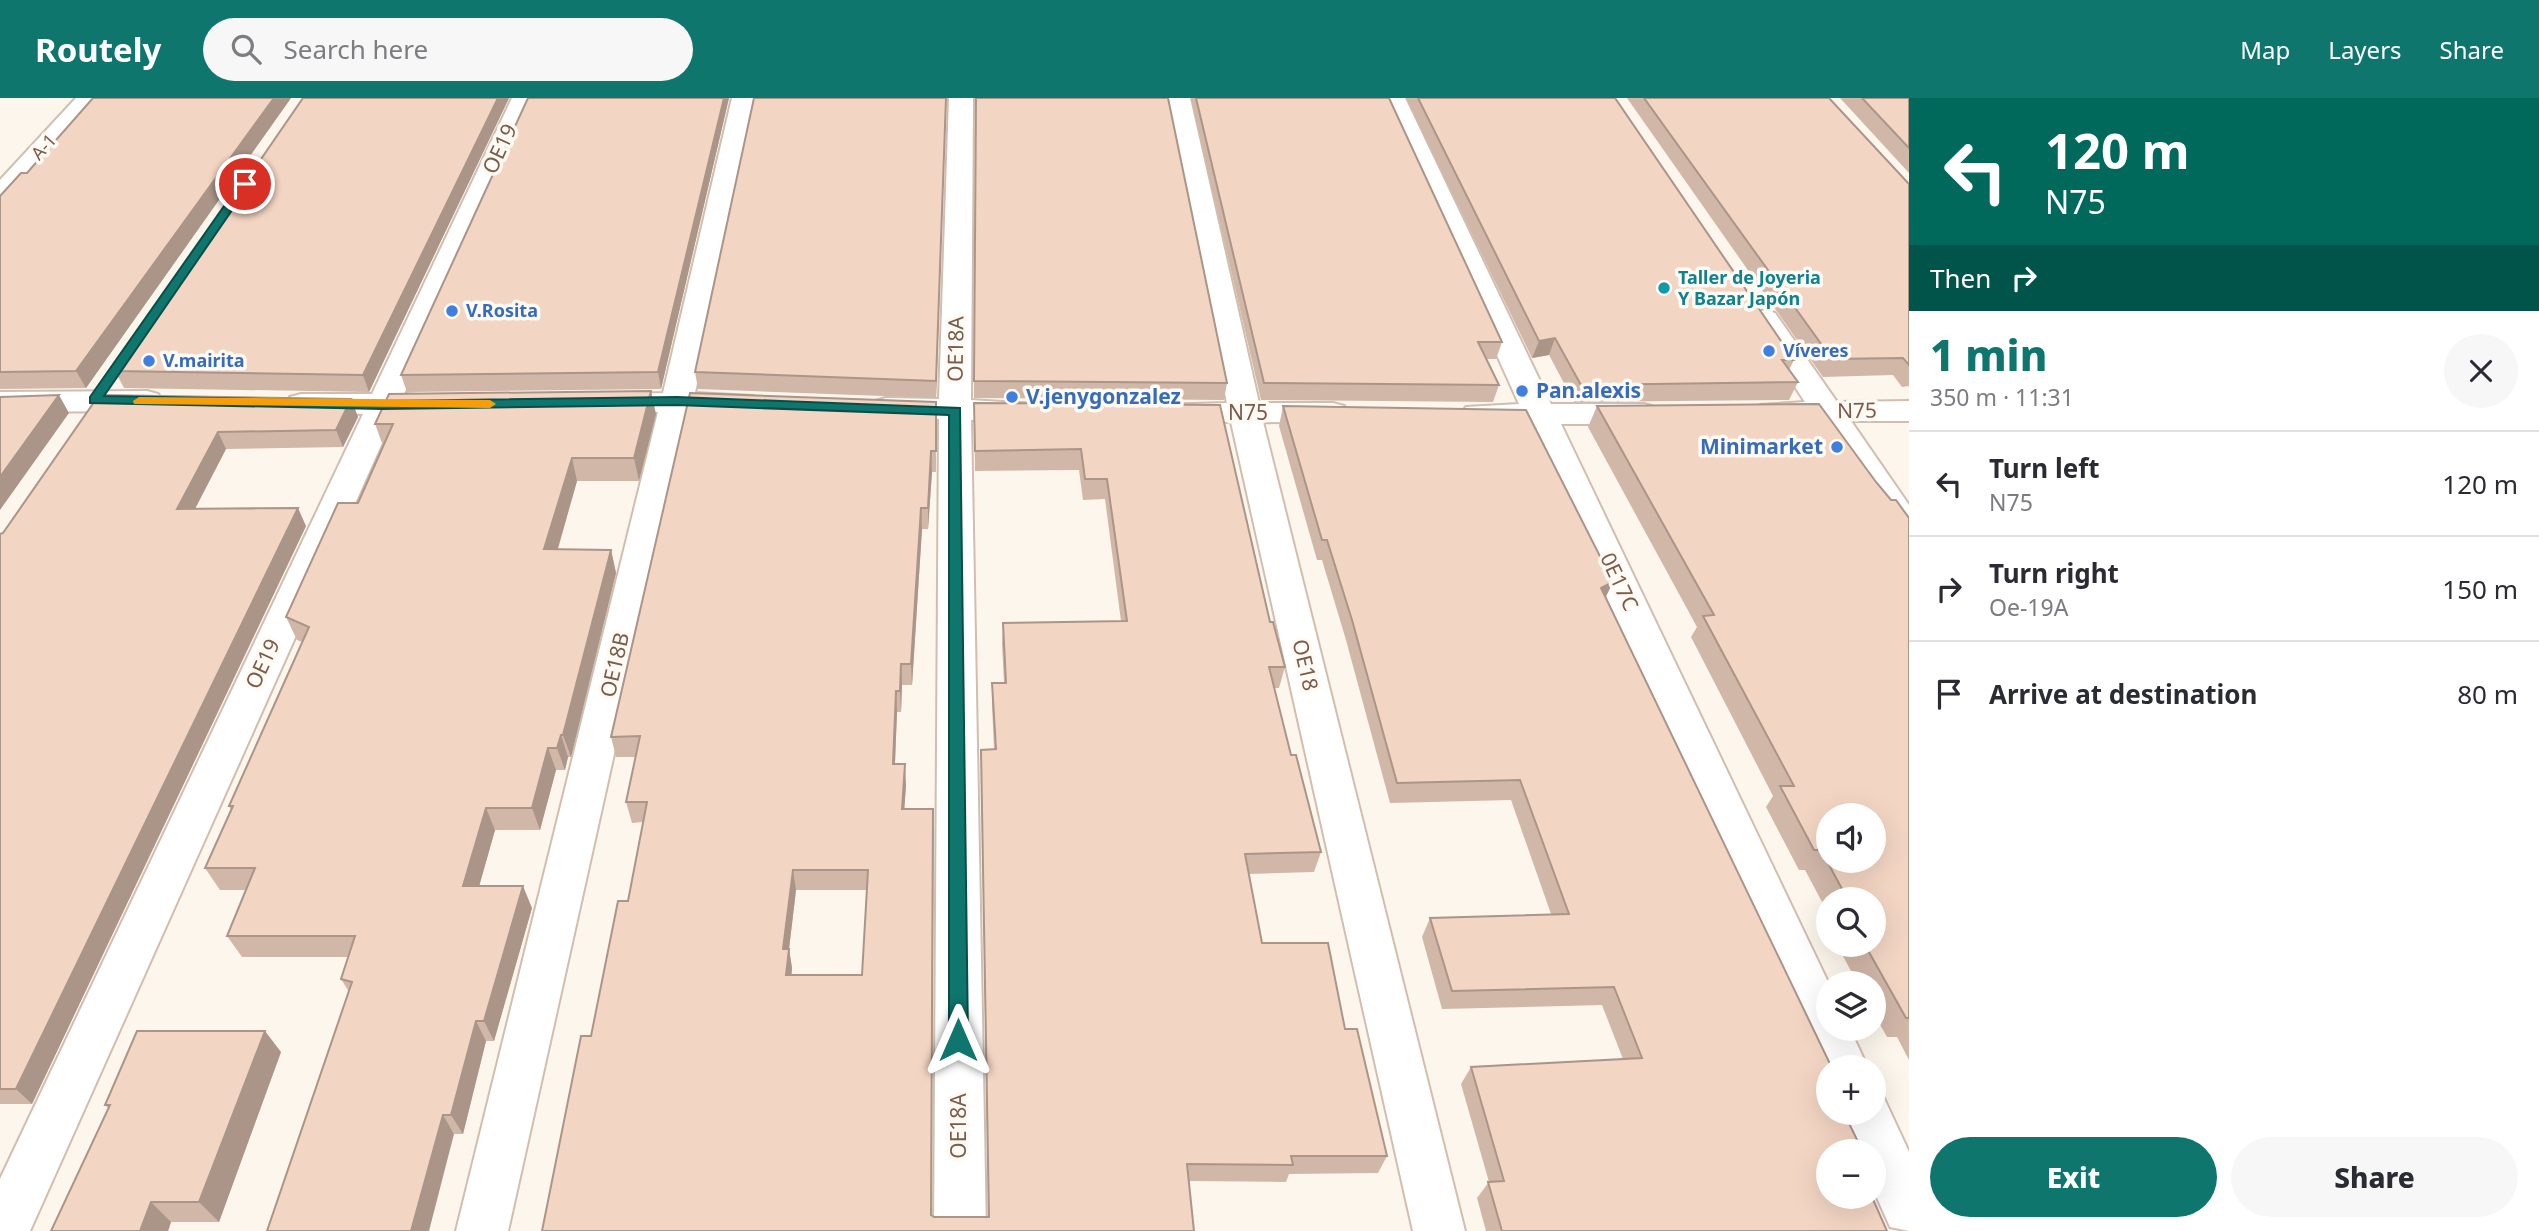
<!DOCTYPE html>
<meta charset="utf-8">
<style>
body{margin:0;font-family:"Noto Sans",sans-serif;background:#f7f7f7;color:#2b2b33;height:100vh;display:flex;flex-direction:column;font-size:26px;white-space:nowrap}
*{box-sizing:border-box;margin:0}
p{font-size:23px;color:#7c7c81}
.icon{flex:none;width:38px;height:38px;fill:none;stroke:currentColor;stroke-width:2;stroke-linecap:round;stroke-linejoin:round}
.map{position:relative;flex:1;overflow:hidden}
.drawer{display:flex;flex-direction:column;background:#fff;width:630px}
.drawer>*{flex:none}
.top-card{background:#00695c;color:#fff;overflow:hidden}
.tools{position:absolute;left:1816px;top:705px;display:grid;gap:14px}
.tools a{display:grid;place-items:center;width:70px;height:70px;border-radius:50%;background:#fff;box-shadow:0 7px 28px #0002;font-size:35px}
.pin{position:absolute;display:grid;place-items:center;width:60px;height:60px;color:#fff;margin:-30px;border:4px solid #fff;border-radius:50%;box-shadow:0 2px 7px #0007}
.me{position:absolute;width:77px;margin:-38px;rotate:0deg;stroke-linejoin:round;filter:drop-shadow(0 0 5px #0008)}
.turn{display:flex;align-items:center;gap:24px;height:147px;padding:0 21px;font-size:32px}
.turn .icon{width:91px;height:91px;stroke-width:2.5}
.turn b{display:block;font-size:49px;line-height:60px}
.then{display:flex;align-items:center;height:66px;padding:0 21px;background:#0003;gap:14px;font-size:26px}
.round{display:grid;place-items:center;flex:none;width:74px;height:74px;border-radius:37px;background:#f7f7f7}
.summary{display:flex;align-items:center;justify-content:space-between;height:119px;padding:0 21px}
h1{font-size:42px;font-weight:800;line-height:52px;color:#0f766e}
.button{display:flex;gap:14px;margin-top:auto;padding:14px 21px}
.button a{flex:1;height:80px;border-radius:42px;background:#0f766e;color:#fff;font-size:28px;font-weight:800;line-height:80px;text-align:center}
.button a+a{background:#f7f7f7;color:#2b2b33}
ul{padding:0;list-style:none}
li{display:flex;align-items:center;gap:21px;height:105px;padding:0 21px;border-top:2px solid #e1e1e2}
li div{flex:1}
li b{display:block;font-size:26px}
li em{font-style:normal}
header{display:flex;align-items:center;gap:42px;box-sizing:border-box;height:98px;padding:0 35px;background:#0f766e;color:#fff}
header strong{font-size:33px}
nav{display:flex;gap:38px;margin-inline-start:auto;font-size:24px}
.search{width:490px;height:63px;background:#f7f7f7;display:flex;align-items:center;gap:18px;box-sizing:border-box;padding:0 24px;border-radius:38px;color:#7c7c81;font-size:26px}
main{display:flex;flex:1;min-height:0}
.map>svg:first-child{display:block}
</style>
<header>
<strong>Routely</strong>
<div class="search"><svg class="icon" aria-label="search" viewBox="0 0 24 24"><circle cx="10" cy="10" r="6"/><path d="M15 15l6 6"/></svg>Search here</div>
<nav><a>Map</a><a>Layers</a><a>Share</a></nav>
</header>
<main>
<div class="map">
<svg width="1909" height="1133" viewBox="0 0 1909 1133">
<rect width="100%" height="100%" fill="#fdf6ec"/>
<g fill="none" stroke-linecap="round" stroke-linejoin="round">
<defs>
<path id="street" d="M76 0H101L9 104 0 106V82Z
M512 0H536L404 296 448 299 453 306 448 313 395 316 30 1133H0V1081L363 316 290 313 285 306 290 299 301 296H372Z
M732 0H756L695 295 753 298 758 305 753 312 690 314 508 1133H456L658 314 591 311 586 304 591 297 663 295Z
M949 0H973L971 302 1036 306 1041 313 1036 320 1025 323 971 322 986 1133H934L939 321 875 317 870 310 875 303 886 300 939 301Z
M1166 0H1190L1259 305H1333L1344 308 1349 315 1344 322 1333 325 1263 324 1465 1133H1413L1231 324 1158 321 1153 314 1158 307 1227 305Z
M1381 0H1405L1551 306H1644L1655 309 1660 316 1655 323 1644 326H1561L1829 886V931H1850L1868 970H1829L1827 986 1528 326 1466 323 1461 316 1466 309 1519 306Z
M1765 212 1775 215 1837 304 1909 303V323H1851L1909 407V445L1897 441 1818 323 1760 321 1755 314 1760 307 1805 304 1750 221 1755 215Z
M147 293 158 296 163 303 158 310 147 313 0 314V294Z
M1874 995 1883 998 1909 1054V1133L1890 1129 1874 1093V1054H1857L1840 1015H1874Z"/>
</defs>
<use href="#street" stroke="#d1beb0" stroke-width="4"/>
<use href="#street" fill="#fff" fill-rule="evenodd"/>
</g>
<path fill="#d1b7a8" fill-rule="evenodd" d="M93 0H291L86 290 0 291V98L27 75Z
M303 0H509L369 294 124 290 115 273Z
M729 0 661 291 407 294 401 277Z
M754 0H946L936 300 698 291 695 274Z
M976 0 1227 285 1224 302 974 300Z
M1191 0H1389L1502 244 1496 261H1486L1499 287 1493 304 1261 302Z
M1406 0H1615L1794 262 1789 272 1798 284 1789 302 1574 304 1549 257 1532 260Z
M1627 0H1829L1909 86V288L1902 289 1893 277 1823 279Z
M1840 0H1909V75Z
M99 297 351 301 358 319 343 349 226 351 195 411 306 428 32 1006H0V436L3 435Z
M936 304V374H932L928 431H922L912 587H902L901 614H897L895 666 906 687 904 711 934 731 931 1117 934 1119H988L981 652 994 651 992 606V585H1004L1002 546 1003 525 1121 523 1105 401 1083 402 1079 372 975 373 974 305 1220 307 1270 524 1285 569 1279 590H1274L1291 657 1321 754 1314 774 1249 776 1262 845 1345 931 1387 1058 1378 1075 1289 1076 1286 1084 1189 1083 1194 1133H542L591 938 628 803 643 724 632 725 626 704 636 659H616L611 639ZM796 792H867L862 877H791L792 870 789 851Z
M1283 308 1613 484 1606 499 1829 1054 1887 1133H1486L1477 1100 1489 1084 1461 986 1471 969 1623 961 1602 907 1442 911 1422 839 1430 820 1551 816 1511 702 1390 705 1346 542 1322 462H1317L1279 328Z
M1597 308 1876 384 1891 402 1909 420V962L1897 939H1887L1874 916V886H1858L1837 847H1874V802H1829V817L1805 772H1799L1766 709 1773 698 1691 539 1697 529 1588 329Z
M656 316 639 383H577L558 451 611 452 616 475 571 659H568L565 672H556L540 732H495L479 788 532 810 494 943H486L463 1036H454L349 894 341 881 348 859H242L227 838 246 792H220L205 770 231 712 229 708 302 544 297 542 286 519 358 405 383 348 375 326Z
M281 954 219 1124H171L168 1133H51L108 1010 105 1007Z"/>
<path fill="#aa9588" d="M274 0H291L86 290 76 273Z
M498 0H509L369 294 363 277Z
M724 0H729L661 291 658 274Z
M946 0 936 300V283Z
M1555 240 1549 257 1532 260 1539 243Z
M651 293 656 316 639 383 634 360Z
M59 297 69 315 0 412V379Z
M351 301 358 319 343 349 336 332Z
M218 334 226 351 186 428 177 411Z
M931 353 932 374 928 431V410Z
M572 360 577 383 551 474 544 451Z
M298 410 306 428 32 1006 16 991Z
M921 410 922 431 912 587 911 566Z
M611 452 616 475 571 659 563 637Z
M1613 484 1603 504 1601 490Z
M901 566 902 587 901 614 900 593Z
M896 593 897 614 894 687 893 666Z
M561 637 568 659 565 672 557 650Z
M548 650 556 672 540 732 532 710Z
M905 666 906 687 903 731 902 711Z
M486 710 495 732 473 810 463 788Z
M793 772 796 792 789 851 792 870 790 896 783 851Z
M523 788 532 810 494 943 484 923Z
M476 923 486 943 463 1036 451 1017Z
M265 933 281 954 219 1124 199 1104Z
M443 1017 454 1036 429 1133H411Z
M151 1104 171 1124 168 1133H140Z"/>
<path fill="#f3d5c3" stroke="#aa9588" stroke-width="2" fill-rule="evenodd" d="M93 0H274L76 273 0 274V98L21 75H27Z
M303 0H498L363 277 115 273Z
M528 0H724L658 274 401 277Z
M754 0H946L936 283 695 274Z
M976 0H1168L1227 285 974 283Z
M1196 0H1389L1502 244H1478L1499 287 1264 285Z
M1418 0H1615L1794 262H1782L1798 284 1581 287 1555 240 1539 243Z
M1644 0H1829L1909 86V267L1903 260 1832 261Z
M1862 0H1909V50Z
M651 293 634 360H572L544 451 611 452 563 637H561L557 650H548L532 710H486L463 788H523L484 923H476L451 1017H443L411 1133H267L352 884 341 881 355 838H227L255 770H205L233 708H229L309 529 286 519 338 405H358L393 326H375L389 296Z
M690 295 936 304V353H931L928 410H921L911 566H901L900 593H896L893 666H905L902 711H933L931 1117 934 1119H989L981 652 996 651 992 585H1006L1003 525 1127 523 1107 381H1085L1081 351 975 353 974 305 1220 307 1270 524H1273L1285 569H1269L1291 657H1296L1321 754 1245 756 1262 845H1328L1345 931H1357L1387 1058H1291L1293 1067 1187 1066 1194 1133H542L581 938H591L618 803H628L647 704H626L640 638 611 639ZM793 772H868L862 877H786L789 851H783Z
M59 297 0 379V299Z
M99 297 351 301 336 332 218 334 177 411 298 410 16 991H0V436L3 435Z
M1819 306 1876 384 1891 402H1896L1909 420V920H1906L1865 847H1874V802H1848L1821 752H1814L1780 688H1794L1703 518 1714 517 1597 308ZM1829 718H1874V763H1829Z
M1283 308 1526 312 1613 484 1601 490 1832 970H1829V1015H1844L1863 1054H1829V1099H1872L1887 1133H1502L1488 1084 1504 1083 1471 969 1642 960 1614 889 1452 893 1430 820 1569 816 1520 682 1397 685 1352 522 1327 442H1322Z
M137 933H265L199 1104H151L140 1133H51L110 1007H105Z"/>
<path fill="#0f766e" stroke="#0a4d48" stroke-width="2" d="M245 83 250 86 104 298 382 303 677 299 960 310 968 942 966 948 958 951 951 948 949 942V317L677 307 382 311 90 305V299L241 84Z"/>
<path fill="#f59e0b" d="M139 299 490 302 496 306 490 310 134 306 133 303Z"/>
<circle fill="#0f9aa8" stroke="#fffaf3" stroke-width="2.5" cx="1664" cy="190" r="7"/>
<g fill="#3f7fe0" stroke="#fffaf3" stroke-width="2.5">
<circle cx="452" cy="213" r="7"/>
<circle cx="1769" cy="253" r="7"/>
<circle cx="149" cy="263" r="7"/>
<circle cx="1522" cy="293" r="7"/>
<circle cx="1012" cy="299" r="7"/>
<circle cx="1837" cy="349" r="7"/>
</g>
<g text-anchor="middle" stroke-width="7" stroke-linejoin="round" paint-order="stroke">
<g font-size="18" fill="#7a5c4d" stroke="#fffaf3">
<text transform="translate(44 49) rotate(-48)" y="6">A-1</text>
</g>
<g font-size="18" font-weight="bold" fill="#0d838f" stroke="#fffaf3" text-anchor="start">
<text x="1678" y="186">Taller de Joyeria<tspan x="1678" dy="21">Y Bazar Japón</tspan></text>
</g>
<g font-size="18" font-weight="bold" fill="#366cbe" stroke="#fffaf3" text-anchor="start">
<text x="466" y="219">V.Rosita</text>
<text x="1783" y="259">Víveres</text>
<text x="163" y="269">V.mairita</text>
</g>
<g font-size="21" fill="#7a5c4d" stroke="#fffaf3">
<text transform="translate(500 51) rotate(-65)" y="7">OE19</text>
<text transform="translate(956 251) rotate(-89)" y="7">OE18A</text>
<text transform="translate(1857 313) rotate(-1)" y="7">N75</text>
<text x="1248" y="322">N75</text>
<text transform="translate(1619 484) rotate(65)" y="7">0E17C</text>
<text transform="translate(263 566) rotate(-65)" y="7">OE19</text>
<text transform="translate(615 567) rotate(-77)" y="7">OE18B</text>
<text transform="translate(1305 567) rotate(77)" y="7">OE18</text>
<text transform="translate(959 1028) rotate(-90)" y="7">OE18A</text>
</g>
<g font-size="21" font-weight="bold" fill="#366cbe" stroke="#fffaf3" text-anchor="start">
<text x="1536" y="300">Pan.alexis</text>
<text x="1026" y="306">V.jenygonzalez</text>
<text x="1823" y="356" text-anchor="end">Minimarket</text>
</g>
</g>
</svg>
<div class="tools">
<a><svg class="icon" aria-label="sound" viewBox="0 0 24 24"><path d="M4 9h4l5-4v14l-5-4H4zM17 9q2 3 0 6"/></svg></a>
<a><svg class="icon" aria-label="search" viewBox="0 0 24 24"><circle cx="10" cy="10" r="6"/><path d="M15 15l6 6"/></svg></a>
<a><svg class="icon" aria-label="layers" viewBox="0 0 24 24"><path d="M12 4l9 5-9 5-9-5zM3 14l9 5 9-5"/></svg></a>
<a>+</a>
<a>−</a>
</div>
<div class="pin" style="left:245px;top:86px;background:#d93025"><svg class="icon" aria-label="arrive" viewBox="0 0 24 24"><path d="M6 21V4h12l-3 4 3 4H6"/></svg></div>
<svg class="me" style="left:958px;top:942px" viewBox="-20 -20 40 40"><path d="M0-17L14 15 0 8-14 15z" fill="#0f766e" stroke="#fff" stroke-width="4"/></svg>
</div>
<section class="drawer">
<div class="top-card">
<div class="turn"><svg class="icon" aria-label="left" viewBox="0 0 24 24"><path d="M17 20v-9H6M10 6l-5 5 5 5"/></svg><div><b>120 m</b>N75</div></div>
<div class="then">Then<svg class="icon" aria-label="right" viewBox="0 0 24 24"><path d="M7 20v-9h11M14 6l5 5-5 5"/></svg></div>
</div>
<div class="summary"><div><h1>1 min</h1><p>350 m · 11:31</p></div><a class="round"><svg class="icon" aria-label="close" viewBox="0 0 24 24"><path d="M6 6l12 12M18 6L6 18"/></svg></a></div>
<ul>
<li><svg class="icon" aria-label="left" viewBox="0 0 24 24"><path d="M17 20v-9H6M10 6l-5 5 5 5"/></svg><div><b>Turn left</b><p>N75</p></div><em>120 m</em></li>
<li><svg class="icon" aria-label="right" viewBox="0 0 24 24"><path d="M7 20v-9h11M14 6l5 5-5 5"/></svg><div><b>Turn right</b><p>Oe-19A</p></div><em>150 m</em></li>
<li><svg class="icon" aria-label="arrive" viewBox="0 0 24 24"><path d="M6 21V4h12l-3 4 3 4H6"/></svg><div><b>Arrive at destination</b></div><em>80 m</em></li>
</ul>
<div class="button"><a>Exit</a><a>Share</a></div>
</section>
</main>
